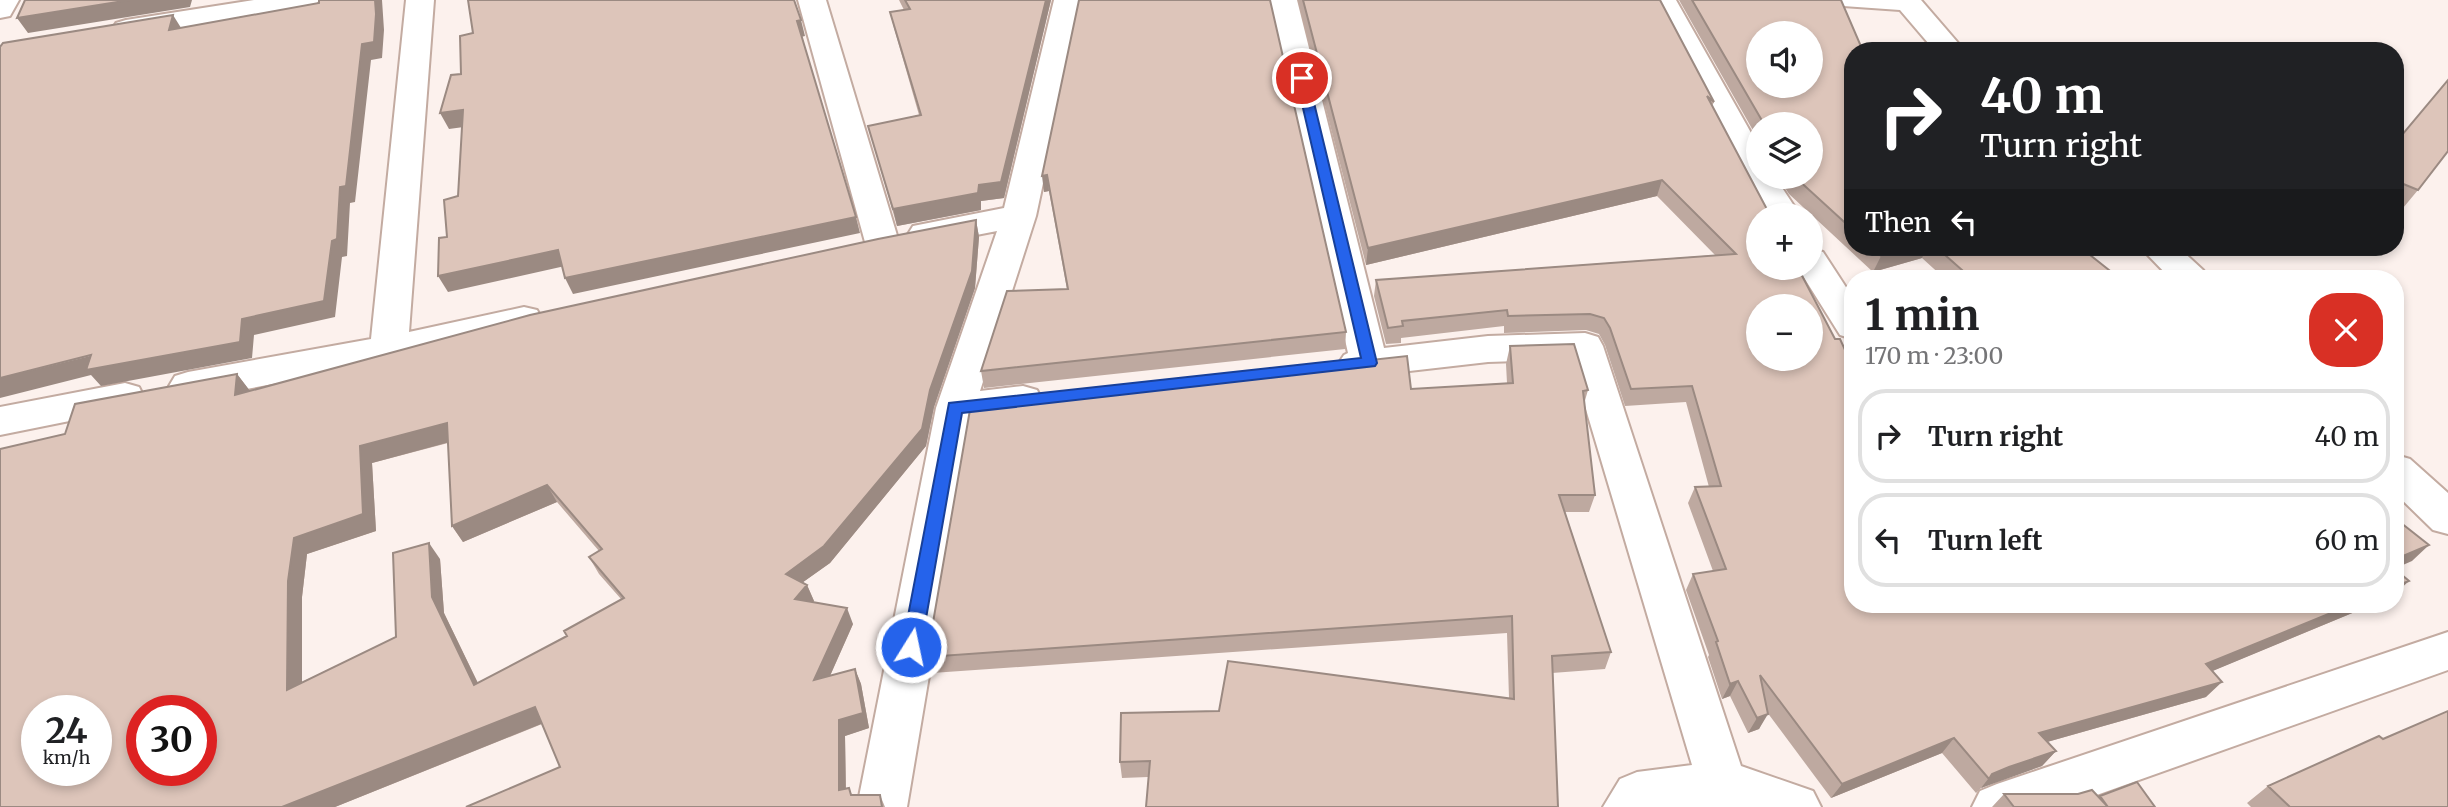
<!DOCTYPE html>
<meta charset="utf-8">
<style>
body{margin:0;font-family:Merriweather,serif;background:#f2f2f2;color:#202124;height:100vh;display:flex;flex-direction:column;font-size:26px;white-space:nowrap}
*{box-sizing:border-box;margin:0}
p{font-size:23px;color:#757577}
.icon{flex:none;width:38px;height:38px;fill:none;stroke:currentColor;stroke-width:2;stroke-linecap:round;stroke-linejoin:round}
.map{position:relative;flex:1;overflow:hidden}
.drawer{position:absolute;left:1844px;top:270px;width:560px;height:343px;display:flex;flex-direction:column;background:#fff;border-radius:28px;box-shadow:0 4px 10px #0003}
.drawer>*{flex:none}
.hud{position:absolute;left:1844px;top:42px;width:560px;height:214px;border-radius:28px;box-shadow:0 4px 10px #0003;background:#202124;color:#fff;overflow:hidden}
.fabs{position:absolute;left:1746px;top:21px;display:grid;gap:14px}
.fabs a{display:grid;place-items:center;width:77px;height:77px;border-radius:50%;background:#fff;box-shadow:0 4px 10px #0003;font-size:35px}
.speed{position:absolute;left:21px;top:695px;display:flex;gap:14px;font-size:35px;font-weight:700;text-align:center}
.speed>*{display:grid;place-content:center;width:91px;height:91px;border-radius:50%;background:#fff;box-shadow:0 4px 10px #0003;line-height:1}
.speed small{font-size:18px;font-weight:400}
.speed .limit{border:10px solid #d22;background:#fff;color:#111}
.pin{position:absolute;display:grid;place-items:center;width:60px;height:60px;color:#fff;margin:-30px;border:4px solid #fff;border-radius:50%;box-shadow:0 2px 7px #0007}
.me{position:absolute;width:77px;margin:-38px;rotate:10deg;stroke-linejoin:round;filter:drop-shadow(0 0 5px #0008)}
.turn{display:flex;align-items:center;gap:24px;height:147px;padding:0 21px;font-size:32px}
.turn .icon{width:91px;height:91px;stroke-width:2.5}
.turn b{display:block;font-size:49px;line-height:60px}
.then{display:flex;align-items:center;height:66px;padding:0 21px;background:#0003;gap:14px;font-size:26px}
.round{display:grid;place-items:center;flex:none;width:74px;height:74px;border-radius:28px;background:#f2f2f2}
.overview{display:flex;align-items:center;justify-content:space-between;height:119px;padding:0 21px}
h1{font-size:42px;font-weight:700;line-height:52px}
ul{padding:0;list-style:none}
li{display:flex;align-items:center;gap:21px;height:94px;margin:0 14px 10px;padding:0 7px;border:4px solid #e0e0e0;border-radius:28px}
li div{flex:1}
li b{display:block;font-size:26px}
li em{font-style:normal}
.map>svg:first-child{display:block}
</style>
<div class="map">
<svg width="2448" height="807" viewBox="0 0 2448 807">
<rect width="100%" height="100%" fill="#fcf1ed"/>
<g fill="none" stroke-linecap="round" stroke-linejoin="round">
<defs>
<path id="minor" d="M0 0H19L10 16 0 18Z
M254 0H319L315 6 305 8 126 38 116 35 112 29 116 23 126 20Z
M406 0H434L409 332 524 307 537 310 542 319 537 328 524 331 389 362 188 400 175 396 169 386 175 376 188 372 371 339Z
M798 0H826L899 242 894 250 882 253 870 250 865 242Z
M1054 0H1082L1036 216 980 391 1023 386 1037 390 1042 400 1037 410 972 420 907 807H857L936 408 997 231 925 245 913 242 908 234 913 226 1004 208Z
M1269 0H1297L1384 348 1488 336 1585 333 1598 337 1603 346 1741 766 1813 791 1821 807H1603L1620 779 1637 772 1692 765 1571 359 1488 362 1357 377 1344 373 1338 364 1344 355 1348 353Z
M1648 0H1676L1759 147V177H1775L1800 215H1766L1743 177Z
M1839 0H1921L1965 51H1935L1900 10 1843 6Z
M2140 247H2178L2203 270 2209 278H2170Z
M1811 249 1823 252 1853 298V339L1840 335 1798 268H1811Z
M125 383 139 387 144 397 139 407 0 435V407Z
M2396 455 2410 459 2448 493V534L2433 530 2396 494Z
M2448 632V670L2063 807H1972L1980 791 1997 784Z"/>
</defs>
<use href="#minor" stroke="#c3aba1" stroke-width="4"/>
<use href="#minor" fill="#fff" fill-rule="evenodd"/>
</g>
<path fill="#bea9a0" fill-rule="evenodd" d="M899 0H1051L1004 198 981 201V210L897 226 868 126 919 115 894 28 890 12 904 10Z
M1079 0 1346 332 1345 349 984 388 981 371 1067 289 1049 191 1044 192Z
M1298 0H1660L1714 102 1712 106 1853 604H2374L2212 671 2206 697 2047 742 2056 751 2042 766 1996 782 1981 788 1976 793 1942 753 1831 798 1767 712 1759 729 1748 733 1730 696 1722 699 1708 657 1709 655 1686 590 1693 574 1713 571 1688 503 1695 487H1709L1686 402 1625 406 1605 345 1599 334 1586 330 1504 333V326L1401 338V343L1386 344 1374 296 1376 280 1715 255 1657 196 1366 265Z
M1679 0H1841L1853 51V247H2080L2119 278H1944L1922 258 1873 272 1789 194 1778 177H1811V124H1759V141Z
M2396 142 2418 190 2403 208 2396 205Z
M976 220 979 237 975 288 934 407 926 446 830 563 803 582 807 585 814 601 813 602 853 624 830 676 855 669 861 684 869 728 845 736 846 789 849 788 852 795H880L885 807H466L560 767 542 724 335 807 65 434 237 374 250 391ZM448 443 452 526 463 542 557 502 599 551 589 557 599 574 621 599 567 636 478 683 444 613 440 559 396 637 302 682V597L307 554 376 531 372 463Z
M1510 346 1588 390 1584 404 1595 495 1589 512H1565L1611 652 1605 669 1552 673 1558 807 1148 777 1122 778 1120 762 1219 711 1509 698 1507 633 932 673 927 657 1411 389 1507 383 1506 364Z
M2268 786 2448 807H2251L2247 803Z
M2004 794 2099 797 2100 796 2155 807H1992Z"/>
<path fill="#9b8a82" d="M130 0H192L190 7 28 33 17 18Z
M375 0H382L384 30 382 58 371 60 355 202 350 203 347 256 342 257 335 317 254 335 252 358 101 386 91 375 0 398V378L242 319 340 187 362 44Z
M1046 0H1051L1004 198 981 201V210L897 226 893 209 979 185Z
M173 15 183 31 169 30Z
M801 20 805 36 801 37 797 21Z
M463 110 471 126 449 129 440 113Z
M1047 175 1049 191 1044 192 1042 176Z
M1662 180 1657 196 1366 265 1368 248Z
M856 217 860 233 573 294 565 278Z
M976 220 979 237 975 288 934 407 926 446 830 563 792 590 786 574 930 390Z
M1912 247H1927L1922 258 1873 272 1881 256Z
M558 250 565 266 448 292 438 276Z
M237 374 250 391 248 412 235 395Z
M447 423 457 440 372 463 376 531 307 554 302 597V705L287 690 288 581 294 538 360 446Z
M547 485 557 502 463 542 452 526Z
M429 543 440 559 444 613 486 700 474 685 432 597Z
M2429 545 2412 561 2396 568V559Z
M2409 581 2396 593V586Z
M807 585 814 601 801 615 795 599Z
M2353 604H2374L2191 680 2206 664Z
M847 608 853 624 821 696 814 680Z
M855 669 861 684 869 728 845 736 846 804 839 790V720Z
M1738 681 1730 696 1722 699 1730 684Z
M2222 682 2206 697 2026 748 2039 733Z
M535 707 546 722 335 807H282Z
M1768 714 1759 729 1748 733 1757 718Z
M1954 738 1942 753 1831 798 1842 784Z
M2056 751 2042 766 1981 788 1992 774 2009 767Z"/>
<path fill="#ddc5ba" stroke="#9b8a82" stroke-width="2" fill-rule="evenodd" d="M25 0H130L17 18Z
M319 0H375L376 14 374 42 362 44 346 186 340 187 337 239 332 241 324 301 242 319 240 342 86 370 91 355 0 378V47L3 43 173 15 169 30 319 3Z
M468 0H794L801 20 797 21 856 217 565 278 558 250 438 276 439 238 447 237 444 200 458 196 463 110 440 113 451 75 461 74 460 36 473 33Z
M905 0H1046L1001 182 979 185 978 193 893 209 868 126 921 115 890 12 910 9Z
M1079 0H1270L1346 332 981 371 1007 291 1068 289 1047 175 1042 176Z
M1303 0H1660L1714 102 1707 96 1770 215H1759V268H1798L1835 339H1840L1853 367V604H2353L2206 664 2222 682 2039 733 2056 751 2009 767 1992 774 1989 779 1954 738 1842 784 1760 675 1768 714 1757 718 1738 681 1730 684 1716 642 1718 641 1693 574 1726 569 1695 487 1721 486 1692 386 1631 389 1610 328 1604 318 1590 314 1508 316 1507 310 1402 321 1403 326 1388 328 1376 280 1736 254 1662 180 1368 248ZM1759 306H1811V359H1759Z
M1692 0H1841L1863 51H1853V230L1795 177H1811V124H1764ZM1759 33H1811V86H1759Z
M2448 80V151L2418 190 2396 181V142Z
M976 220 972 271 930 390 922 429 824 546 786 574 807 585 795 599 847 608 814 680 855 669 863 713 839 720V790L849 788 851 795H880L882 807H466L560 767 535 707 282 807H0V449L65 434 75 404 237 374 235 395 530 315 878 239ZM447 423 452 526 547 485 602 549 589 557 624 598 564 631 567 636 474 685 432 597 429 543 393 553 396 637 287 690 288 581 294 538 363 514 360 446ZM37 710H96V770H37ZM142 710H201V770H142Z
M1871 247H1912L1881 256Z
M1936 247H2080L2119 278H1971Z
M1574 344 1588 390 1583 391 1595 495H1559L1611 652 1552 656 1558 807H1146L1150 761 1120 762 1121 713 1219 711 1228 661 1514 699 1512 616 927 657 971 404 1407 356 1411 389 1513 383 1510 346Z
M2396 519 2429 545 2396 559Z
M2396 570 2409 581 2396 586Z
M2448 711V807H2290L2268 786 2379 736 2383 739Z
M2137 782 2155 807H2108L2100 796Z
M2092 790 2108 807H2014L2004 794H2078Z"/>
<path fill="#2563eb" stroke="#184099" stroke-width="2" d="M1302 74 1308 78 1377 363 1375 366 962 413 921 647 918 653 911 655 905 653 902 647 949 403 1361 358 1296 78Z"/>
</svg>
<div class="fabs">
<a><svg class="icon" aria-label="sound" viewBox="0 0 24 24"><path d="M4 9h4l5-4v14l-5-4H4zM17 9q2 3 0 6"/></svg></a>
<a><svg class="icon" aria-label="layers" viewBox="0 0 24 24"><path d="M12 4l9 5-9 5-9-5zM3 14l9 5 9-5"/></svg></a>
<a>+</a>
<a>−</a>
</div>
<div class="speed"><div>24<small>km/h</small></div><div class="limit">30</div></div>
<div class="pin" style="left:1302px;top:78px;background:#d93025"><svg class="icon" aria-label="arrive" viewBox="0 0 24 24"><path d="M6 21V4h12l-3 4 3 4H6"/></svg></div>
<svg class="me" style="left:911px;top:647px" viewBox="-20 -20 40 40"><circle r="17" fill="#2563eb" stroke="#fff" stroke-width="3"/><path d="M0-11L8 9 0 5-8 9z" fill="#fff"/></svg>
<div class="hud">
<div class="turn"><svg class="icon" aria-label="right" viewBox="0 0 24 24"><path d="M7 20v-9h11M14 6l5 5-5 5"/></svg><div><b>40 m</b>Turn right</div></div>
<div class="then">Then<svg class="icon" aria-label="left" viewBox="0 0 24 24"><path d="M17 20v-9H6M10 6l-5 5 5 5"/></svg></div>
</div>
<section class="drawer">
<div class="overview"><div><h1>1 min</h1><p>170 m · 23:00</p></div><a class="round" style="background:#d93025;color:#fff"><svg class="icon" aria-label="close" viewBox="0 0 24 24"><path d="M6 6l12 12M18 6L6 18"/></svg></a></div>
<ul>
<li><svg class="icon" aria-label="right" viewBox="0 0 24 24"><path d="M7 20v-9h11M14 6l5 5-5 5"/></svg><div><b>Turn right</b></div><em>40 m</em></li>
<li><svg class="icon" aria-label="left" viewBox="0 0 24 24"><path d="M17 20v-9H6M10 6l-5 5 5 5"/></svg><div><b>Turn left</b></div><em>60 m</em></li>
</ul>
</section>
</div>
